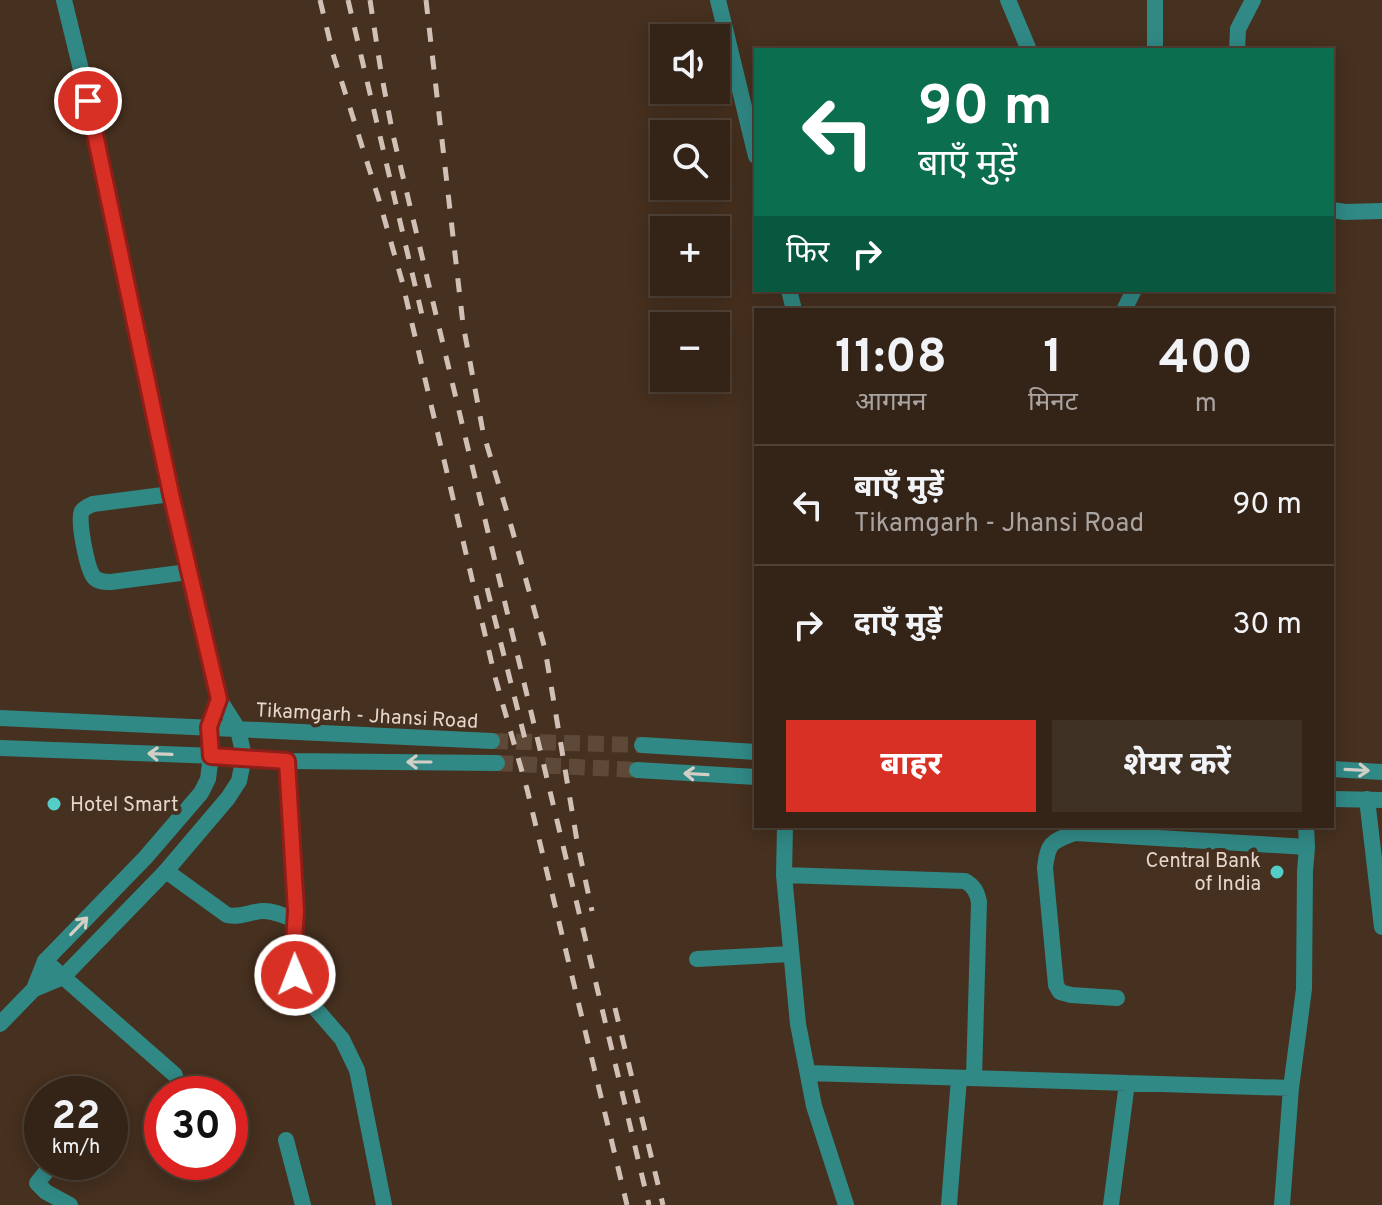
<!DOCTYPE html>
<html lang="hi">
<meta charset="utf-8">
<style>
body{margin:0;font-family:Overpass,"Noto Sans Devanagari",sans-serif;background:#3f3024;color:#f1f3f6;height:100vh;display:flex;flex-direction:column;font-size:30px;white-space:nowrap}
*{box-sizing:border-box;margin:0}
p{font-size:26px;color:#a9a4a1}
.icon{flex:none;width:44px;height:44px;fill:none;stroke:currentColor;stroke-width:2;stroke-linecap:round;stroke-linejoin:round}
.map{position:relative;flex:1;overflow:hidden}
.panel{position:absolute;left:754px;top:308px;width:580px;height:520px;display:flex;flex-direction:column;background:#342417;border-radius:0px;box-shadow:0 4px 20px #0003,0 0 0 2px #4e4136}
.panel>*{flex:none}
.hud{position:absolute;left:754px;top:48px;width:580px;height:244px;border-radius:0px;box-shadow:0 4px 20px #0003,0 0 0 2px #4e4136;background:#0b6e4f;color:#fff;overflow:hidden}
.buttons{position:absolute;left:650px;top:24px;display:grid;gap:16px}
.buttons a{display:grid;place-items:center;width:80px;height:80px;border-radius:0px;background:#342417;box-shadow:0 4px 20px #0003,0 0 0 2px #4e4136;font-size:40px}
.speed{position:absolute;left:24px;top:1076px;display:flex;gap:16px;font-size:40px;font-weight:700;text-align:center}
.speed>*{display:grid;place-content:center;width:104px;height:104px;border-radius:50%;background:#342417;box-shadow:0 4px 20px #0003,0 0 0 2px #4e4136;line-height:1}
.speed small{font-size:20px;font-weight:400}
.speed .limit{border:12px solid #d22;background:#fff;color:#111}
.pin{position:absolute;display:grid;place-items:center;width:68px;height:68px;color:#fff;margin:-34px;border:4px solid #fff;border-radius:50%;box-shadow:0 2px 8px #0007}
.me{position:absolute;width:88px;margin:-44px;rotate:359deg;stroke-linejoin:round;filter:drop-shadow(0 0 6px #0008)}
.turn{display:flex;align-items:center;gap:28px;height:168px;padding:0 32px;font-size:36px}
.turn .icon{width:104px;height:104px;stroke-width:2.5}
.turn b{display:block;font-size:56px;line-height:68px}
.then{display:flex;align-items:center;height:76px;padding:0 32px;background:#0003;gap:16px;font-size:30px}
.eta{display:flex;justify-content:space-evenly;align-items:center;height:136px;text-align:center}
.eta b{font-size:48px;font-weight:700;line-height:56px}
.primary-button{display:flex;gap:16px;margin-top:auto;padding:16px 32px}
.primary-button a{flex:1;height:92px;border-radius:0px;background:#d93025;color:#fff;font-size:32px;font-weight:700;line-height:92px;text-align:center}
.primary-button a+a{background:#3f3024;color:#f1f3f6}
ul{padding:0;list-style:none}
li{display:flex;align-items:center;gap:24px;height:120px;padding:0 32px;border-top:2px solid #4e4136}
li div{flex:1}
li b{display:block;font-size:30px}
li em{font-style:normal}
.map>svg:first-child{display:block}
</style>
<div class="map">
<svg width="1382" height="1205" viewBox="0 0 1382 1205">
<rect width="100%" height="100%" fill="#46301f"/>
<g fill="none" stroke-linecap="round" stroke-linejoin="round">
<path stroke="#5e4939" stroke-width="16" stroke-dasharray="16 8" stroke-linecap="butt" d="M492 741 642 745
M497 763 637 770"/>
<path stroke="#308985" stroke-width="16" d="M718 0 756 156
M1008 0 1029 50
M1155 50V0
M1237 50 1238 29 1253 0
M1332 210 1345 212 1382 211
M789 290 794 310
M1124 310 1134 290
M171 494 93 504C89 506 85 507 82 511 77 519 87 567 93 576 97 582 104 582 111 582L188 572
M287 761 296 911 294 942 295 975 302 993 342 1039 357 1070 384 1205
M1367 799 1382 927
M785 826 784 875 798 1024 814 1106 846 1205
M1306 826 1307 847
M166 871 227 915C240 918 249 912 262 911 273 910 285 916 295 920
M784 875 965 881C974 886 977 892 979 902L974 1078
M697 959 791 954
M45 961 175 1075
M1117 998 1071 995 1060 992 1056 985 1045 868C1048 842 1051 842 1075 833L1307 847 1305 871 1304 989 1291 1088
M808 1073 1291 1088 1282 1205
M286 1140 303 1205
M54 1162 37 1183 46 1192 70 1205
M949 1205 959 1078
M1111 1205 1127 1083"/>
<path stroke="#308985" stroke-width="16" d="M0 718 492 741
M642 745 756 752
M0 748 244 757 287 761 497 763
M1332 769 1382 772
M637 770 756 777
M1332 799 1382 800
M34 989 63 977 166 871 228 798 239 781 244 757 238 729 219 699 188 572 95 127 64 0
M0 1024 34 989 45 961 145 858 201 793 208 779 211 756 209 727 219 699"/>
<path stroke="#d0c0b5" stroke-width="5" stroke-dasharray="14 14" stroke-linecap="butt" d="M320 0 333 54 379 200 402 281 495 677 527 789 627 1205
M348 0 422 315
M370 0 381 72 393 135 649 1205
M426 0 463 324 483 432 512 529 545 649 577 841 592 911
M487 588 526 743
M615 1008 663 1205"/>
</g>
<defs><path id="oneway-shaft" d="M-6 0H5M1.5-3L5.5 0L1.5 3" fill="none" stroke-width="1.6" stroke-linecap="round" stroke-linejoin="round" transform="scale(2)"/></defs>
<g stroke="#d4cfc6">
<use href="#oneway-shaft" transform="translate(160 754) rotate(-178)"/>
<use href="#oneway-shaft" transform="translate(419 762) rotate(-180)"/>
<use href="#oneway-shaft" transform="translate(1357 770) rotate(3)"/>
<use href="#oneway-shaft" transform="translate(696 774) rotate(-177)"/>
<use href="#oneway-shaft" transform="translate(79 926) rotate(-46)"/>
</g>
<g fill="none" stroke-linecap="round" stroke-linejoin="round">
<defs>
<path id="route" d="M88 101 171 494 219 699 209 727 211 756 287 761 296 911 294 942 295 975"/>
</defs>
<use href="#route" stroke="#8d1f18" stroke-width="20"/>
<use href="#route" stroke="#d93025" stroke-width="14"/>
</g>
<g fill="#54cdc8" stroke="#46301f" stroke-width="3">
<circle cx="54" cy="804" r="8"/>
<circle cx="1277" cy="872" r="8"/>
</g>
<g text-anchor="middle" stroke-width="8" stroke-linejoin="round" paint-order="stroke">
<g font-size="20" fill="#e6d7cd" stroke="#46301f">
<text transform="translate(367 715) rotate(3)" y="7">Tikamgarh - Jhansi Road</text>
</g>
<g font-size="20" fill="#e6d7cd" stroke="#46301f" text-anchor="start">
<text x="70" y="811">Hotel Smart</text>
<text x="1261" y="867" text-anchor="end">Central Bank<tspan x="1261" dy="23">of India</tspan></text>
</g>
</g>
</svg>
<div class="buttons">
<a><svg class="icon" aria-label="sound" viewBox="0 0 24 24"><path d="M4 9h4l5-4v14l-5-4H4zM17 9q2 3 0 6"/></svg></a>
<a><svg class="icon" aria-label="search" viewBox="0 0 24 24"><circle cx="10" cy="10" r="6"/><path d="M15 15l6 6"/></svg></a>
<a>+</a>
<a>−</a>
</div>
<div class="speed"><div>22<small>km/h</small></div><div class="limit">30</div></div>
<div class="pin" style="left:88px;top:101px;background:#d93025"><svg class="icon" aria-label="arrive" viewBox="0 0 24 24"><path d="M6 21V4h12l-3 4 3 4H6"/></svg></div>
<svg class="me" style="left:295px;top:975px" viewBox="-20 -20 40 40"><circle r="17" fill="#d93025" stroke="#fff" stroke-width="3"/><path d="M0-11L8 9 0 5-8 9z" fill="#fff"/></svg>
<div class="hud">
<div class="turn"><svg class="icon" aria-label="left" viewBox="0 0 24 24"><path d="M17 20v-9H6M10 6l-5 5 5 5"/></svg><div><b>90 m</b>बाएँ मुड़ें</div></div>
<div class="then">फिर<svg class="icon" aria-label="right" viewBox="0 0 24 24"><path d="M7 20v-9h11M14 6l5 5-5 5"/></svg></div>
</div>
<section class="panel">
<div class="eta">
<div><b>11:08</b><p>आगमन</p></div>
<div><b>1</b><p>मिनट</p></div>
<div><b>400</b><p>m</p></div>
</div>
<ul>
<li><svg class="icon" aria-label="left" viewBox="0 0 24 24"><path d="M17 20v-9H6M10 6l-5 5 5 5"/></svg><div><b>बाएँ मुड़ें</b><p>Tikamgarh - Jhansi Road</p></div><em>90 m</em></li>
<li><svg class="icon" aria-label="right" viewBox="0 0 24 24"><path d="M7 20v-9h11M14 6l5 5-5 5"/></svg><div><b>दाएँ मुड़ें</b></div><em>30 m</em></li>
</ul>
<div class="primary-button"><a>बाहर</a><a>शेयर करें</a></div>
</section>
</div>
